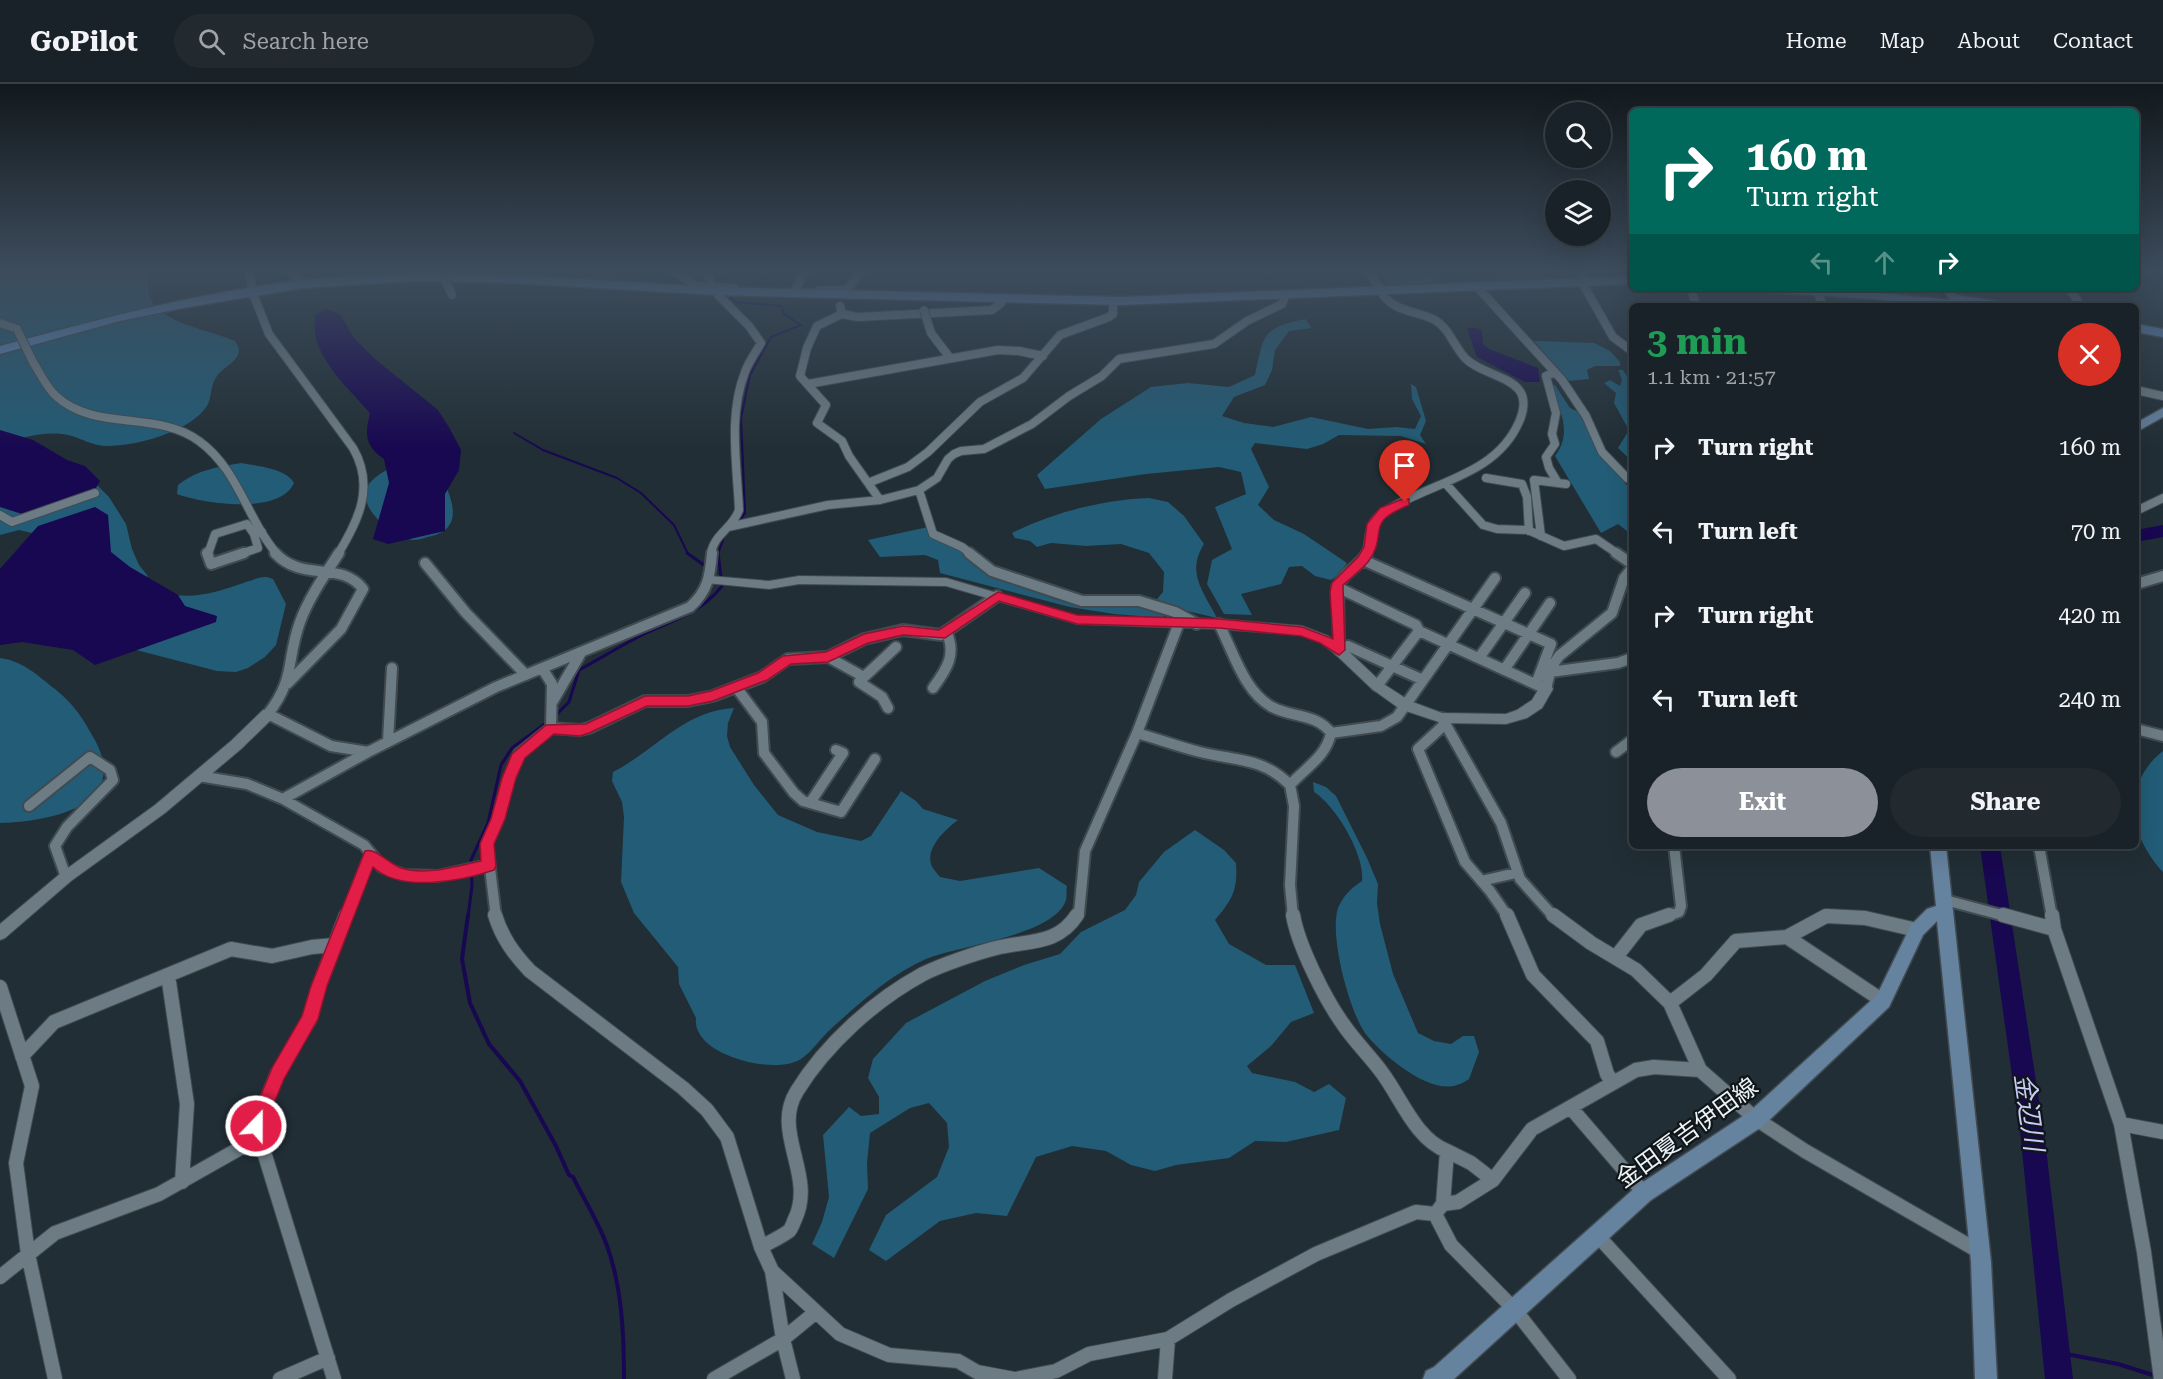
<!DOCTYPE html>
<meta charset="utf-8">
<style>
body{margin:0;font-family:"Roboto Serif","Noto Sans JP",serif;background:#222a30;color:#f1f3f6;height:100vh;display:flex;flex-direction:column;font-size:22px;white-space:nowrap}
*{box-sizing:border-box;margin:0}
p{font-size:20px;color:#9fa4a8}
.icon{flex:none;width:33px;height:33px;fill:none;stroke:currentColor;stroke-width:2;stroke-linecap:round;stroke-linejoin:round}
.map{position:relative;flex:1;overflow:hidden}
.drawer{position:absolute;left:1629px;top:219px;width:510px;height:546px;display:flex;flex-direction:column;background:#192228;border-radius:9px;box-shadow:0 6px 24px #0002,0 0 0 2px #373f45}
.drawer>*{flex:none}
.banner{position:absolute;left:1629px;top:24px;width:510px;height:183px;border-radius:9px;box-shadow:0 6px 24px #0002,0 0 0 2px #373f45;background:#00695c;color:#fff;overflow:hidden}
.buttons{position:absolute;left:1545px;top:18px;display:grid;gap:12px}
.buttons a{display:grid;place-items:center;width:66px;height:66px;border-radius:50%;background:#192228;box-shadow:0 6px 24px #0002,0 0 0 2px #373f45;font-size:30px}
.pin{position:absolute;display:grid;place-items:center;width:51px;height:51px;color:#fff;margin:-62px -26px;border-radius:50% 50% 50% 0;rotate:-45deg;box-shadow:0 0 6px #0007}
.pin .icon{rotate:45deg}
.me{position:absolute;width:66px;margin:-33px;rotate:22deg;stroke-linejoin:round;filter:drop-shadow(0 0 4px #0008)}
.turn{display:flex;align-items:center;gap:21px;height:126px;padding:0 18px;font-size:27px}
.turn .icon{width:78px;height:78px;stroke-width:2.5}
.turn b{display:block;font-size:42px;line-height:51px}
.lanes{display:flex;align-items:center;height:57px;padding:0 18px;background:#0003;justify-content:center;gap:30px;direction:ltr}
.lanes .off{opacity:.35}
.round{display:grid;place-items:center;flex:none;width:63px;height:63px;border-radius:32px;background:#222a30}
.overview{display:flex;align-items:center;justify-content:space-between;height:102px;padding:0 18px}
h1{font-size:36px;font-weight:700;line-height:45px;color:#1e9e55}
.primary-button{display:flex;gap:12px;margin-top:auto;padding:12px 18px}
.primary-button a{flex:1;height:69px;border-radius:36px;background:#8c9099;color:#fff;font-size:24px;font-weight:700;line-height:69px;text-align:center}
.primary-button a+a{background:#222a30;color:#f1f3f6}
ul{padding:0;list-style:none}
li{display:flex;align-items:center;gap:18px;height:84px;padding:0 18px}
li div{flex:1}
li b{display:block;font-size:22px}
li em{font-style:normal}
header{display:flex;align-items:center;gap:36px;box-sizing:border-box;height:84px;padding:0 30px;background:#192228;border-bottom:2px solid #373f45}
header strong{font-size:28px}
nav{display:flex;gap:33px;margin-inline-start:auto;font-size:21px}
.search{width:420px;height:54px;background:#222a30;display:flex;align-items:center;gap:15px;box-sizing:border-box;padding:0 21px;border-radius:33px;color:#9fa4a8;font-size:22px}
.map>svg:first-child{display:block}
</style>
<header>
<strong>GoPilot</strong>
<div class="search"><svg class="icon" aria-label="search" viewBox="0 0 24 24"><circle cx="10" cy="10" r="6"/><path d="M15 15l6 6"/></svg>Search here</div>
<nav><a>Home</a><a>Map</a><a>About</a><a>Contact</a></nav>
</header>
<div class="map">
<svg width="2163" height="1295" viewBox="0 0 2163 1295">
<rect width="100%" height="100%" fill="#212e35"/>
<path fill="#225c76" d="M0 185H147C148 194 147 205 150 213 159 239 213 247 235 257 248 274 225 281 217 292 210 301 212 313 207 322 190 348 136 362 107 362 93 362 81 354 68 351 45 346 22 354 0 360Z
M1379 185C1404 185 1421 182 1440 199L1393 200 1386 197Z
M1305 235 1312 244 1289 247 1275 266 1272 286 1265 301 1234 313 1222 332 1244 339 1273 343 1311 333 1368 345 1396 343 1415 345 1421 332 1412 315 1411 300 1416 303 1426 337 1420 351 1426 360 1401 352 1339 351 1323 360 1307 365 1255 359 1251 365 1269 403 1258 421 1274 436 1304 450 1347 479 1340 489 1331 496 1315 492 1302 482 1289 483 1281 500 1241 510 1252 531 1224 530 1207 500 1212 476 1232 465 1215 423 1246 410 1241 388 1219 383 1146 390 1045 405 1037 391 1101 335 1151 303 1188 299 1229 303 1255 291C1264 250 1262 244 1305 235Z
M1534 257 1594 259 1610 267 1620 278V282H1595L1587 286 1589 295 1569 297Z
M1618 286H1623L1632 301V377L1618 364 1629 346 1614 319 1616 309 1604 299 1610 296 1620 302 1622 296Z
M1550 301H1555L1570 324 1581 329 1594 359 1632 408V451L1618 440 1601 449 1555 372C1573 348 1560 326 1550 301Z
M241 379C256 382 286 384 294 399 280 431 204 420 177 410L178 401C197 386 217 383 241 379Z
M400 379 438 388C450 408 467 443 432 452 426 453 420 456 414 456 395 455 357 424 367 404 372 392 389 385 400 379Z
M0 382 97 401 109 413 126 440 132 465 139 481 147 491 150 501C179 521 215 509 246 498 257 495 263 490 273 495L286 520 276 561 265 573 248 584 236 588 217 587 117 561 36 450 19 446 0 451Z
M1149 414 1168 418 1184 432 1204 460C1186 489 1203 507 1217 534L1157 520V515L1163 508 1164 488 1149 469 1121 460 1086 462 1051 459 1037 463 1030 457 1015 454 1012 449C1054 428 1102 416 1149 414Z
M928 443 990 489 1082 519H1137L1165 528 1163 534 1114 530 1070 523 940 489 938 476 925 471 880 473 868 456Z
M0 574C23 577 37 591 55 605 73 620 81 631 92 651 135 721 51 738 0 739Z
M734 624 728 639 727 652 730 663 754 701 778 731 817 748 861 757 871 752 901 707 916 717 923 725 958 736C946 745 926 763 931 780 932 784 937 789 940 793L960 797 1039 784 1067 802C1066 806 1067 812 1066 816 1055 852 955 862 926 875 891 890 861 918 833 943 822 952 813 967 801 975 780 988 737 978 717 966 706 960 694 948 696 934L679 900 678 883 634 829 621 798 624 733 622 718 612 697 613 688C656 666 683 627 734 624Z
M2163 667V788C2129 752 2121 700 2163 667Z
M1313 698 1326 703 1336 712 1367 774 1378 800 1377 819 1380 840 1393 890 1418 949 1434 957 1451 960 1463 952H1474L1479 968 1469 995C1466 997 1461 1000 1457 1001 1429 1011 1381 970 1365 949 1349 926 1329 851 1338 824 1343 812 1351 804 1362 797 1365 771 1336 722 1314 708Z
M1195 746 1224 766 1236 779C1238 806 1232 816 1215 836L1229 860 1266 881H1295L1314 929 1291 938 1271 962 1247 982 1252 989 1295 998 1314 1008 1329 1000 1346 1014 1339 1046 1286 1058 1255 1057 1229 1074 1176 1081 1155 1087 1131 1081 1106 1067 1072 1062 1036 1073 1007 1132 976 1129 940 1137 886 1177 869 1166 886 1131 937 1093 949 1063 947 1039 929 1019 910 1024 870 1049 867 1079 868 1105 834 1174 812 1160 822 1138 829 1113 823 1051 849 1023 861 1032 879 1030V1013L868 994 873 975 906 939 985 897 1024 881 1060 870 1081 848 1125 826 1136 811 1139 798 1164 768Z"/>
<path fill="#180751" d="M327 225 340 230 354 254 375 275 438 326 450 345 461 366 459 386 445 410V447L388 460 373 455 389 399 384 375C364 361 365 350 370 329 348 303 306 268 316 230Z
M1472 243 1482 246 1483 260 1489 265 1538 284 1540 298H1525L1477 273 1467 245Z
M0 346 33 356 67 376 85 382 100 397 96 404 22 430 0 423Z
M95 423 108 431 111 468 130 483 178 511 185 522 217 532 216 538 95 581 73 566 22 558 0 561V485L38 442Z"/>
<g fill="none" stroke-linecap="round" stroke-linejoin="round">
<path stroke="#180751" stroke-width="2" d="M716 185 721 201
M1941 204 1947 222
M727 209 735 218 781 222 784 230 801 241 771 253 750 291 741 334 745 429 739 438
M514 349 543 366 617 394 641 409 674 441 688 470
M718 470 724 453"/>
<path stroke="#180751" stroke-width="3" d="M687 469 708 484
M554 633 569 618 579 586C601 574 622 561 644 550 674 536 701 529 722 502L718 469
M468 833 472 802 471 776 488 739 501 681 512 664 549 637"/>
<path stroke="#180751" stroke-width="4" d="M468 831 462 875 470 919 489 960 520 997 556 1062 569 1091 573 1093C584 1115 597 1136 606 1159 622 1202 624 1249 624 1295
M2056 1268 2118 1280 2156 1292"/>
<path fill="#180751" fill-rule="evenodd" d="M2163 441V453L2136 458V446Z
M1980 762H2000L2045 1056 2073 1295H2045L2021 1056Z"/>
<defs>
<path id="minor-far2" d="M248 185 254 212 269 250 353 364C375 402 359 436 338 470
M299 185 292 188 303 200
M671 185 696 202 734 204
M707 185 711 203
M1583 185 1584 202 1613 253 1632 267
M1691 204 1696 222
M1816 204 1823 222
M1948 204 1956 222
M2069 204 2081 222
M819 206H845
M1480 206 1562 296 1586 332 1602 368 1627 394 1632 396
M794 207 807 185
M844 209 864 185
M840 222 842 230 817 242 807 264 800 292 826 321 817 339 842 357 849 372 880 416
M842 230 858 233 992 226 1001 219
M926 233 931 249 950 274
M0 239 17 245
M33 278C40 289 46 303 56 312 95 348 157 326 199 357 238 385 247 435 277 470
M1555 288 1546 292 1556 329 1552 350 1555 360 1546 373 1549 384 1558 399
M808 300 998 266 1019 267 1043 272
M2136 306 2163 312
M1486 394 1522 400 1527 413 1529 447
M868 399 908 383 928 368 980 318 1023 294 1060 251 1109 233 1113 230V222
M1446 400 1483 441 1497 445 1528 446 1564 462 1596 455 1618 470
M919 406 933 450 962 463 971 470
M2136 427 2163 414
M0 431 12 438 95 409
M728 443 828 421 880 416 919 406 937 394 948 375 954 370 961 367 984 365 1032 340 1069 312 1102 292 1119 275 1214 260 1247 237 1282 220 1284 215
M254 450 262 448
M1541 452 1534 396 1566 400
M208 470 215 450 247 440 254 450
M240 470 258 464 254 450
M711 470C713 451 733 444 739 426 737 380 728 331 745 288 749 277 756 268 761 259L749 242 718 211
M1366 470C1369 461 1368 448 1373 439 1378 430 1389 425 1398 420 1442 396 1497 388 1519 338 1539 292 1488 296 1466 275 1454 263 1450 245 1435 236 1416 226 1397 229 1383 211"/>
<path id="minor-far1" d="M207 469 211 480 244 469
M275 469C303 499 341 476 363 505L341 545 287 600
M339 469C325 491 309 513 300 538 286 576 296 594 268 630L331 662 368 668
M969 469 992 487 1082 517H1139L1175 528 1197 540
M1616 469 1632 480
M1363 476 1551 560 1536 600
M425 479 466 529 526 591
M2136 500 2163 492
M1337 503 1416 541 1419 547 1546 605 1551 584 1559 572 1612 529 1624 494 1632 484
M1219 540C1233 567 1244 608 1272 623 1292 634 1316 629 1331 649 1326 673 1305 684 1290 701L1294 722 1290 801 1293 833
M1348 562 1423 596
M1339 566 1338 502C1343 488 1360 483 1367 469
M828 573 864 593 896 563
M1479 574 1525 509
M1504 586 1550 519
M1550 588 1618 579 1632 574
M864 593 859 598 882 613 888 624
M1377 602 1419 547
M736 603 762 638 764 669 794 709 803 717 841 728 875 675
M933 604C947 585 957 570 946 547
M553 617 581 569
M1442 634 1501 739 1520 795 1554 833
M1444 641 1418 665 1465 778 1490 807 1508 833
M551 644 580 646 589 644 645 617H688L713 612 762 593 788 575 828 573 864 555 903 546 941 551 997 512
M2136 645 2163 652
M1137 649C1158 655 1179 663 1200 668 1236 677 1262 673 1290 701
M1331 649 1381 642 1397 633 1495 494
M388 657 392 584
M1616 668 1632 656
M199 692 247 700 283 715 364 761 382 783 404 791 438 792 488 781
M283 715 368 668 496 603 690 523C708 507 710 492 712 469
M810 719 843 669 836 666
M29 722 90 673 110 686 113 696 67 743 55 762 66 793
M2039 762 2052 833
M1481 797 1516 789
M1945 816 2009 833
M346 833 370 771
M496 833 487 760 498 735 509 694 519 670 551 644 552 600 542 584
M1076 833 1079 829 1085 767 1137 649 1179 539
M1664 833 1679 828 1681 822 1674 762
M1824 833H1845"/>
<path id="minor" d="M495 831C502 854 514 870 530 887L683 1004 707 1026 727 1053 761 1163 772 1187 783 1255 793 1295
M1293 831C1298 861 1325 915 1343 940 1355 958 1371 973 1383 990 1402 1016 1416 1055 1447 1067L1443 1120
M1507 831 1533 891 1597 957 1607 990 1613 999
M1553 831 1591 859 1636 886 1670 919 1700 986 1756 1035 1805 1067 1980 1168
M2003 831 2054 845
M2052 831 2054 845 2121 1040 2144 1168 2161 1295
M1787 853 1883 917
M1616 873 1641 841 1669 831
M168 891 187 1020 182 1098
M0 903 32 1002 16 1079 28 1170 55 1295
M1670 919 1706 891 1736 857 1787 853 1826 832 1865 834 1917 846
M22 972 54 938 231 865 272 872 312 863 335 861
M1571 1024 1644 1109
M2121 1040 2163 1048
M1447 1067 1471 1079 1493 1096
M1439 1125 1443 1120 1458 1118 1493 1096 1532 1045 1636 986 1654 983 1700 986
M1435 1130 1451 1161 1515 1226 1569 1295
M1597 1151 1729 1295
M761 1163C770 1158 781 1153 789 1147 792 1144 793 1139 795 1135 816 1091 771 1048 797 1007 826 960 875 916 923 890 941 881 976 869 996 864 1027 856 1057 862 1077 831
M772 1187 840 1250 889 1271 958 1277 977 1288 1014 1295
M0 1193 55 1149 159 1110 258 1054
M280 1295 328 1274
M334 1295 256 1042 277 990 310 935 319 902 346 831
M714 1295 783 1255 816 1228
M1016 1295 1056 1287 1089 1270 1168 1255 1231 1216 1316 1170 1416 1128 1435 1130
M1165 1295 1168 1255"/>
<path id="tertiary" d="M1363 185H1373L1388 211 1386 213H1380Z
M710 492 769 497 799 492 946 494 1077 532 1219 535 1302 542 1328 552 1344 563 1382 599 1410 617 1442 629 1506 630 1517 626 1532 616 1541 601H1551L1553 605 1542 624 1527 634 1506 640 1442 639 1400 625 1372 605 1334 569 1320 558 1301 551 1219 545 1077 540 946 502 799 500 769 505 706 499 704 496Z
M268 625 275 630 273 634 241 665 165 729 71 797 5 854 0 856V840L61 789 155 721 231 657 263 626Z"/>
<path id="secondary" d="M2163 324V333L2136 348V339Z
M1930 762H1946L1991 1178 1997 1295H1975L1971 1178 1937 837 1923 851 1889 923 1763 1042 1651 1116 1454 1295H1423L1426 1287 1434 1283 1637 1102 1749 1028 1877 911 1911 841 1927 825 1936 822Z"/>
<path id="primary" d="M417 189 512 191 716 203 1122 213 1632 192V200L1122 221 716 211 512 199 417 197 303 204 183 224 120 237 0 270V262C100 235 200 208 303 196 341 192 379 192 417 189Z
M1762 204H1826L1951 216 1952 212 1957 211 2002 218 2008 222H1937L1875 215 1768 208Z
M2136 240 2163 245V253L2136 248Z"/>
</defs>
<use href="#minor-far2" stroke="#404b51" stroke-width="10"/>
<use href="#minor-far1" stroke="#404b51" stroke-width="14"/>
<use href="#minor" stroke="#404b51" stroke-width="16"/>
<use href="#tertiary" stroke="#404b51" stroke-width="2"/>
<use href="#secondary" stroke="#404b51" stroke-width="3"/>
<use href="#primary" stroke="#404b51" stroke-width="3"/>
<use href="#minor-far2" stroke="#6d7c84" stroke-width="8"/>
<use href="#minor-far1" stroke="#6d7c84" stroke-width="10"/>
<use href="#minor" stroke="#6d7c84" stroke-width="14"/>
<use href="#tertiary" fill="#6d7c84" fill-rule="evenodd"/>
<use href="#secondary" fill="#65829f" fill-rule="evenodd"/>
<use href="#primary" fill="#5d87bb" fill-rule="evenodd"/>
<defs>
<path id="minor-bridge" d="M440 185 452 211
M924 226 926 233
M17 245 33 278"/>
</defs>
<use href="#minor-bridge" stroke="#404b51" stroke-width="10" stroke-linecap="butt"/>
<use href="#minor-bridge" stroke="#6d7c84" stroke-width="8"/>
</g>
<linearGradient id="sky" x2="0" y2="1"><stop stop-color="#12191d"/><stop offset="0.51" stop-color="#3d4c5c"/><stop offset="1" stop-color="#3d4c5c" stop-opacity="0"/></linearGradient>
<rect width="2163" height="366" fill="url(#sky)"/>
<path fill="#e11d48" stroke="#92132f" stroke-width="1.5" d="M1405 414 1409 415V421C1362 440 1390 448 1368 478 1361 486 1351 494 1343 501L1345 566 1339 571 1320 559 1301 552 1219 544 1077 540 999 517 945 554 903 551 868 559 828 578 791 580 767 596 713 617 688 622H647L589 649 580 652 554 650 525 674 516 694 505 735 494 760 496 782 494 786C462 797 400 809 373 783L327 902 318 935 284 995 262 1048 256 1050 250 1048 248 1042 272 984 302 932 311 902 365 767C375 763 389 780 401 784 426 792 456 782 481 777L480 760 491 735 502 694 512 670 546 641 586 640 645 612H688L711 607 758 589 783 572 826 568 864 550 903 542 939 546 998 508 1077 531 1219 535 1302 543 1333 555 1330 508 1332 499 1358 473 1364 463 1367 440 1380 424Z"/>
<g text-anchor="middle" stroke-width="4.5" stroke-linejoin="round" paint-order="stroke">
<g font-size="24" fill="#ebf3f7" stroke="#101518">
<text transform="translate(1687 1049) rotate(-36)" y="8">金田夏吉伊田線</text>
</g>
<g font-size="26" font-style="italic" fill="#c9ccf8" stroke="#101518">
<text transform="translate(2029 1028) rotate(82)" y="9">金辺川</text>
</g>
</g>
</svg>
<div class="buttons">
<a><svg class="icon" aria-label="search" viewBox="0 0 24 24"><circle cx="10" cy="10" r="6"/><path d="M15 15l6 6"/></svg></a>
<a><svg class="icon" aria-label="layers" viewBox="0 0 24 24"><path d="M12 4l9 5-9 5-9-5zM3 14l9 5 9-5"/></svg></a>
</div>
<div class="pin" style="left:1405px;top:418px;background:#d93025"><svg class="icon" aria-label="arrive" viewBox="0 0 24 24"><path d="M6 21V4h12l-3 4 3 4H6"/></svg></div>
<svg class="me" style="left:256px;top:1042px" viewBox="-20 -20 40 40"><circle r="17" fill="#e11d48" stroke="#fff" stroke-width="3"/><path d="M0-11L8 9 0 5-8 9z" fill="#fff"/></svg>
<div class="banner">
<div class="turn"><svg class="icon" aria-label="right" viewBox="0 0 24 24"><path d="M7 20v-9h11M14 6l5 5-5 5"/></svg><div><b>160 m</b>Turn right</div></div>
<div class="lanes"><svg class="icon off" aria-label="left" viewBox="0 0 24 24"><path d="M17 20v-9H6M10 6l-5 5 5 5"/></svg><svg class="icon off" aria-label="ahead" viewBox="0 0 24 24"><path d="M12 20V5M6 11l6-6 6 6"/></svg><svg class="icon" aria-label="right" viewBox="0 0 24 24"><path d="M7 20v-9h11M14 6l5 5-5 5"/></svg></div>
</div>
<section class="drawer">
<div class="overview"><div><h1>3 min</h1><p>1.1 km · 21:57</p></div><a class="round" style="background:#d93025;color:#fff"><svg class="icon" aria-label="close" viewBox="0 0 24 24"><path d="M6 6l12 12M18 6L6 18"/></svg></a></div>
<ul>
<li><svg class="icon" aria-label="right" viewBox="0 0 24 24"><path d="M7 20v-9h11M14 6l5 5-5 5"/></svg><div><b>Turn right</b></div><em>160 m</em></li>
<li><svg class="icon" aria-label="left" viewBox="0 0 24 24"><path d="M17 20v-9H6M10 6l-5 5 5 5"/></svg><div><b>Turn left</b></div><em>70 m</em></li>
<li><svg class="icon" aria-label="right" viewBox="0 0 24 24"><path d="M7 20v-9h11M14 6l5 5-5 5"/></svg><div><b>Turn right</b></div><em>420 m</em></li>
<li><svg class="icon" aria-label="left" viewBox="0 0 24 24"><path d="M17 20v-9H6M10 6l-5 5 5 5"/></svg><div><b>Turn left</b></div><em>240 m</em></li>
</ul>
<div class="primary-button"><a>Exit</a><a>Share</a></div>
</section>
</div>
